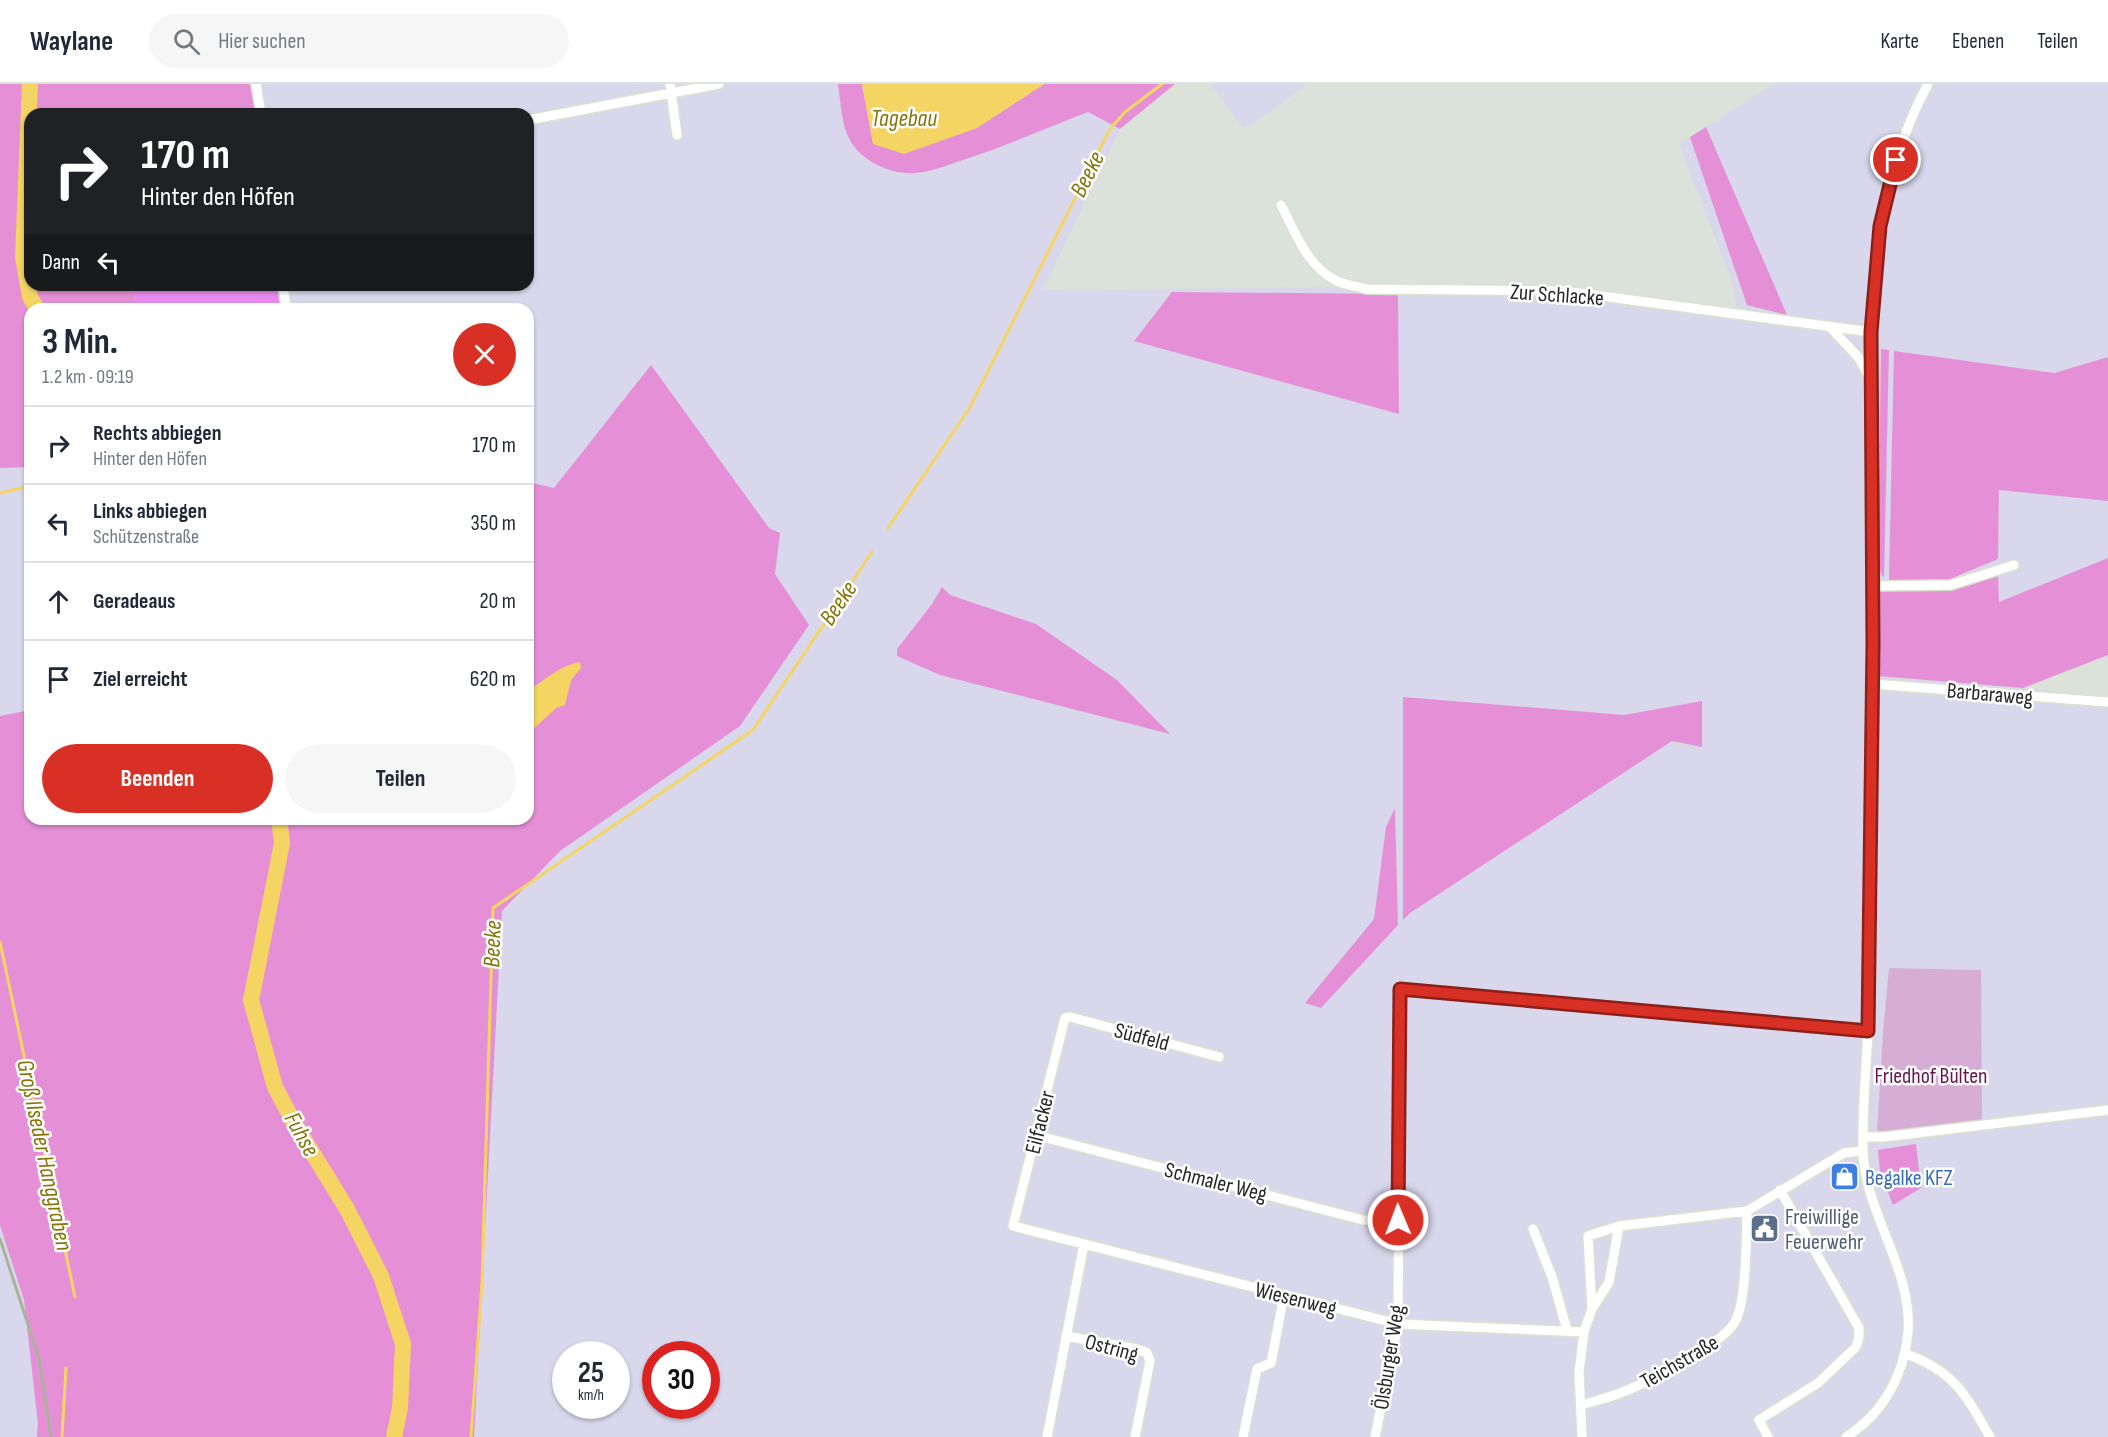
<!DOCTYPE html>
<html lang="de">
<meta charset="utf-8">
<style>
body{margin:0;font-family:"Sofia Sans Condensed",sans-serif;background:#f6f6f7;color:#1f2937;height:100vh;display:flex;flex-direction:column;font-size:22px;white-space:nowrap}
*{box-sizing:border-box;margin:0}
p{font-size:20px;color:#747a83}
.icon{flex:none;width:33px;height:33px;fill:none;stroke:currentColor;stroke-width:2;stroke-linecap:round;stroke-linejoin:round}
.map{position:relative;flex:1;overflow:hidden}
.panel{position:absolute;left:24px;top:219px;width:510px;height:522px;display:flex;flex-direction:column;background:#fff;border-radius:18px;box-shadow:0 2px 4px #0004}
.panel>*{flex:none}
.hud{position:absolute;left:24px;top:24px;width:510px;height:183px;border-radius:18px;box-shadow:0 2px 4px #0004;background:#202124;color:#fff;overflow:hidden}
.speed{position:absolute;left:552px;top:1257px;display:flex;gap:12px;font-size:30px;font-weight:700;text-align:center}
.speed>*{display:grid;place-content:center;width:78px;height:78px;border-radius:50%;background:#fff;box-shadow:0 2px 4px #0004;line-height:1}
.speed small{font-size:15px;font-weight:400}
.speed .limit{border:9px solid #d22;background:#fff;color:#111}
.pin{position:absolute;display:grid;place-items:center;width:51px;height:51px;color:#fff;margin:-26px;border:3px solid #fff;border-radius:50%;box-shadow:0 2px 6px #0007}
.me{position:absolute;width:66px;margin:-33px;rotate:359deg;stroke-linejoin:round;filter:drop-shadow(0 0 4px #0008)}
.turn{display:flex;align-items:center;gap:21px;height:126px;padding:0 18px;font-size:27px}
.turn .icon{width:78px;height:78px;stroke-width:2.5}
.turn b{display:block;font-size:42px;line-height:51px}
.then{display:flex;align-items:center;height:57px;padding:0 18px;background:#0003;gap:12px;font-size:22px}
.round{display:grid;place-items:center;flex:none;width:63px;height:63px;border-radius:32px;background:#f6f6f7}
.summary{display:flex;align-items:center;justify-content:space-between;height:102px;padding:0 18px}
h1{font-size:36px;font-weight:700;line-height:45px}
.button{display:flex;gap:12px;margin-top:auto;padding:12px 18px}
.button a{flex:1;height:69px;border-radius:36px;background:#d93025;color:#fff;font-size:24px;font-weight:700;line-height:69px;text-align:center}
.button a+a{background:#f6f6f7;color:#1f2937}
ul{padding:0;list-style:none}
li{display:flex;align-items:center;gap:18px;height:78px;padding:0 18px;border-top:2px solid #e0e1e3}
li div{flex:1}
li b{display:block;font-size:22px}
li em{font-style:normal}
header{display:flex;align-items:center;gap:36px;box-sizing:border-box;height:84px;padding:0 30px;background:#fff;border-bottom:2px solid #e0e1e3}
header strong{font-size:28px}
nav{display:flex;gap:33px;margin-inline-start:auto;font-size:21px}
.search{width:420px;height:54px;background:#f6f6f7;display:flex;align-items:center;gap:15px;box-sizing:border-box;padding:0 21px;border-radius:33px;color:#747a83;font-size:22px}
.map>svg:first-child{display:block}
</style>
<header>
<strong>Waylane</strong>
<div class="search"><svg class="icon" aria-label="search" viewBox="0 0 24 24"><circle cx="10" cy="10" r="6"/><path d="M15 15l6 6"/></svg>Hier suchen</div>
<nav><a>Karte</a><a>Ebenen</a><a>Teilen</a></nav>
</header>
<div class="map">
<svg width="2108" height="1353" viewBox="0 0 2108 1353">
<rect width="100%" height="100%" fill="#d9d7eb"/>
<path fill="#dbe2d9" d="M1175 0H1210L1243 43 1250 42 1307 0H1774L1679 60 1731 195 1737 225 1564 201 1043 206 1120 45Z
M2108 571V614L2023 604Z"/>
<path fill="#e590d6" d="M0 0H253L258 30H30V201H134L137 225H30V383L0 384Z
M838 0H862L873 59 977 44 1044 0H1175L1120 45 1088 28C1047 44 1006 62 963 76 947 81 932 88 915 89 892 91 863 78 851 58 841 41 841 19 838 0Z
M1706 43 1787 231 1747 221 1690 53Z
M1172 208 1398 210 1399 330 1134 257Z
M1881 265 1889 266 1884 494 1878 483Z
M1894 267 2054 289 2108 273V417L1999 406 1998 475 1950 495 1937 498H1892L1889 495Z
M651 281 769 444 780 449 775 490 809 541 740 642 560 767 502 827 474 1353H37L38 1340 24 1216 0 1141V632L30 626V735H528V398L554 404Z
M2108 474V571L2023 604 1878 592 1880 505 1949 506 1998 490 1999 518Z
M942 503 950 511 1036 540 1117 596 1170 650 940 591 897 572V565L932 520Z
M1403 613 1624 631 1702 617V663L1672 657 1410 829 1403 836Z
M1395 724 1398 841 1321 924 1305 919 1374 835 1386 743Z
M1916 1060 1921 1104 1893 1121 1880 1088 1878 1066Z"/>
<path fill="#d6aed5" d="M1889 884 1981 886 1982 1037 1877 1050 1883 948Z"/>
<path fill="#e88bee" d="M134 201H281L284 225H137Z"/>
<path fill="#f4d563" d="M862 0H1044L977 44 904 70 873 60Z
M580 578 581 584 571 596 565 621 556 624 528 650V607C543 597 561 581 580 578Z"/>
<g fill="none" stroke-linecap="round" stroke-linejoin="round">
<path stroke="#f4d563" stroke-width="3" d="M0 409 30 402
M888 444 969 325 1110 45 1125 28 1162 0
M0 858 75 1213
M62 1353 66 1284
M471 1353 482 1198 493 824 753 646 872 468"/>
<path stroke="#f4d563" stroke-width="16" d="M30 0 23 173 30 213 37 225
M279 735 282 759 251 916 275 1003 294 1039 347 1125 381 1192 403 1260 400 1324 394 1353"/>
<defs>
<path id="minor" d="M256 0 261 30
M670 0 677 51
M528 36 719 0
M1281 121C1295 147 1306 181 1335 196 1344 201 1357 202 1366 205L1564 207 1871 248
M283 201 286 225
M1829 242 1859 274 1870 294
M1872 502 1951 501 2014 481
M1872 600 2108 618
M1219 973 1070 933 1065 934 1013 1142 1398 1240 1584 1248
M1035 1051 1363 1136H1398
M1864 1053H1884L2108 1026
M1533 1145 1552 1193 1567 1246
M1592 1225 1588 1152 1619 1142
M1066 1252 1137 1265 1147 1269 1150 1277 1135 1353
M1906 1270C1954 1287 1966 1311 1990 1353
M1581 1321C1594 1317 1608 1314 1620 1309 1645 1300 1726 1259 1736 1236 1747 1212 1746 1154 1747 1127
M1047 1353 1084 1160
M1243 1353 1257 1285 1271 1279 1284 1211
M1375 1353 1398 1240 1400 905 1868 947
M1582 1353 1579 1288 1584 1248 1592 1225 1609 1198 1619 1142 1747 1127 1844 1069 1863 1067
M1768 1353 1759 1336 1818 1299 1856 1263 1859 1253V1244L1780 1106
M1846 1353C1883 1330 1904 1291 1908 1249 1913 1185 1865 1130 1863 1067 1862 1016 1868 964 1870 913 1873 797 1871 680 1873 564 1874 490 1871 415 1871 340 1870 224 1871 105 1928 0"/>
</defs>
<use href="#minor" stroke="#dbe2cd" stroke-width="12"/>
<use href="#minor" stroke="#fff" stroke-width="9"/>
<path stroke="#aab39a" stroke-width="3" d="M0 1155 39 1274 51 1353"/>
</g>
<g fill="none" stroke-linecap="round" stroke-linejoin="round">
<defs>
<path id="route" d="M1398 1136 1400 905 1868 947 1873 560 1871 248 1880 142 1896 76"/>
</defs>
<use href="#route" stroke="#8d1f18" stroke-width="15"/>
<use href="#route" stroke="#d93025" stroke-width="10"/>
</g>
<defs>
<symbol id="shop-square" viewBox="-11 -11 22 22"><rect x="-9" y="-9" width="18" height="18" rx="4" fill="#3f7fe0" stroke="#fff"/><path d="M-5-2.5h2.3a2.7 3.5 0 0 1 5.4 0H5L5.5 6h-11ZM-1.5-2.5h3a1.5 2.3 0 0 0-3 0Z" fill="#fff"/></symbol>
<symbol id="civic-square" viewBox="-11 -11 22 22"><rect x="-9" y="-9" width="18" height="18" rx="4" fill="#5c6f8a" stroke="#fff"/><path d="M-.6-6.5H3V-4.5H.6V-3L4-1V1h2V6H-6V1h2V-1L-.6-3ZM-1.2 2.5V6h2.4V2.5Z" fill="#fff"/></symbol>
</defs>
<g fill-rule="evenodd">
<use href="#shop-square" x="1828" y="1076" width="33" height="33"/>
<use href="#civic-square" x="1748" y="1128" width="33" height="33"/>
</g>
<g text-anchor="middle" stroke-width="5" stroke-linejoin="round" paint-order="stroke">
<g font-size="22" fill="#272727" stroke="#fff">
<text transform="translate(1557 210) rotate(4)" y="8">Zur Schlacke</text>
<text transform="translate(1990 609) rotate(5)" y="8">Barbaraweg</text>
<text transform="translate(1142 952) rotate(15)" y="8">Südfeld</text>
<text transform="translate(1039 1038) rotate(-76)" y="8">Eilfacker</text>
<text transform="translate(1216 1097) rotate(14)" y="8">Schmaler Weg</text>
<text transform="translate(1296 1214) rotate(14)" y="8">Wiesenweg</text>
<text transform="translate(1112 1263) rotate(15)" y="8">Ostring</text>
<text transform="translate(1388 1273) rotate(-81)" y="8">Ölsburger Weg</text>
<text transform="translate(1679 1277) rotate(-30)" y="8">Teichstraße</text>
</g>
<g font-size="22" fill="#66154d" stroke="#fff">
<text x="1931" y="999">Friedhof Bülten</text>
</g>
<g font-size="22" fill="#366cbe" stroke="#fff" text-anchor="start">
<text x="1865" y="1101">Begalke KFZ</text>
</g>
<g font-size="22" fill="#4e5e75" stroke="#fff" text-anchor="start">
<text x="1785" y="1140">Freiwillige<tspan x="1785" dy="25">Feuerwehr</tspan></text>
</g>
<g font-size="24" font-style="italic" fill="#877508" stroke="#fff">
<text x="904" y="42">Tagebau</text>
<text transform="translate(1087 90) rotate(-63)" y="8">Beeke</text>
<text transform="translate(838 519) rotate(-56)" y="8">Beeke</text>
<text transform="translate(492 860) rotate(-88)" y="8">Beeke</text>
<text transform="translate(302 1050) rotate(61)" y="8">Fuhse</text>
<text transform="translate(45 1071) rotate(78)" y="8">Groß Ilseder Hanggraben</text>
</g>
</g>
</svg>
<div class="speed"><div>25<small>km/h</small></div><div class="limit">30</div></div>
<div class="pin" style="left:1896px;top:76px;background:#d93025"><svg class="icon" aria-label="arrive" viewBox="0 0 24 24"><path d="M6 21V4h12l-3 4 3 4H6"/></svg></div>
<svg class="me" style="left:1398px;top:1136px" viewBox="-20 -20 40 40"><circle r="17" fill="#d93025" stroke="#fff" stroke-width="3"/><path d="M0-11L8 9 0 5-8 9z" fill="#fff"/></svg>
<div class="hud">
<div class="turn"><svg class="icon" aria-label="right" viewBox="0 0 24 24"><path d="M7 20v-9h11M14 6l5 5-5 5"/></svg><div><b>170 m</b>Hinter den Höfen</div></div>
<div class="then">Dann<svg class="icon" aria-label="left" viewBox="0 0 24 24"><path d="M17 20v-9H6M10 6l-5 5 5 5"/></svg></div>
</div>
<section class="panel">
<div class="summary"><div><h1>3 Min.</h1><p>1.2 km · 09:19</p></div><a class="round" style="background:#d93025;color:#fff"><svg class="icon" aria-label="close" viewBox="0 0 24 24"><path d="M6 6l12 12M18 6L6 18"/></svg></a></div>
<ul>
<li><svg class="icon" aria-label="right" viewBox="0 0 24 24"><path d="M7 20v-9h11M14 6l5 5-5 5"/></svg><div><b>Rechts abbiegen</b><p>Hinter den Höfen</p></div><em>170 m</em></li>
<li><svg class="icon" aria-label="left" viewBox="0 0 24 24"><path d="M17 20v-9H6M10 6l-5 5 5 5"/></svg><div><b>Links abbiegen</b><p>Schützenstraße</p></div><em>350 m</em></li>
<li><svg class="icon" aria-label="ahead" viewBox="0 0 24 24"><path d="M12 20V5M6 11l6-6 6 6"/></svg><div><b>Geradeaus</b></div><em>20 m</em></li>
<li><svg class="icon" aria-label="arrive" viewBox="0 0 24 24"><path d="M6 21V4h12l-3 4 3 4H6"/></svg><div><b>Ziel erreicht</b></div><em>620 m</em></li>
</ul>
<div class="button"><a>Beenden</a><a>Teilen</a></div>
</section>
</div>
